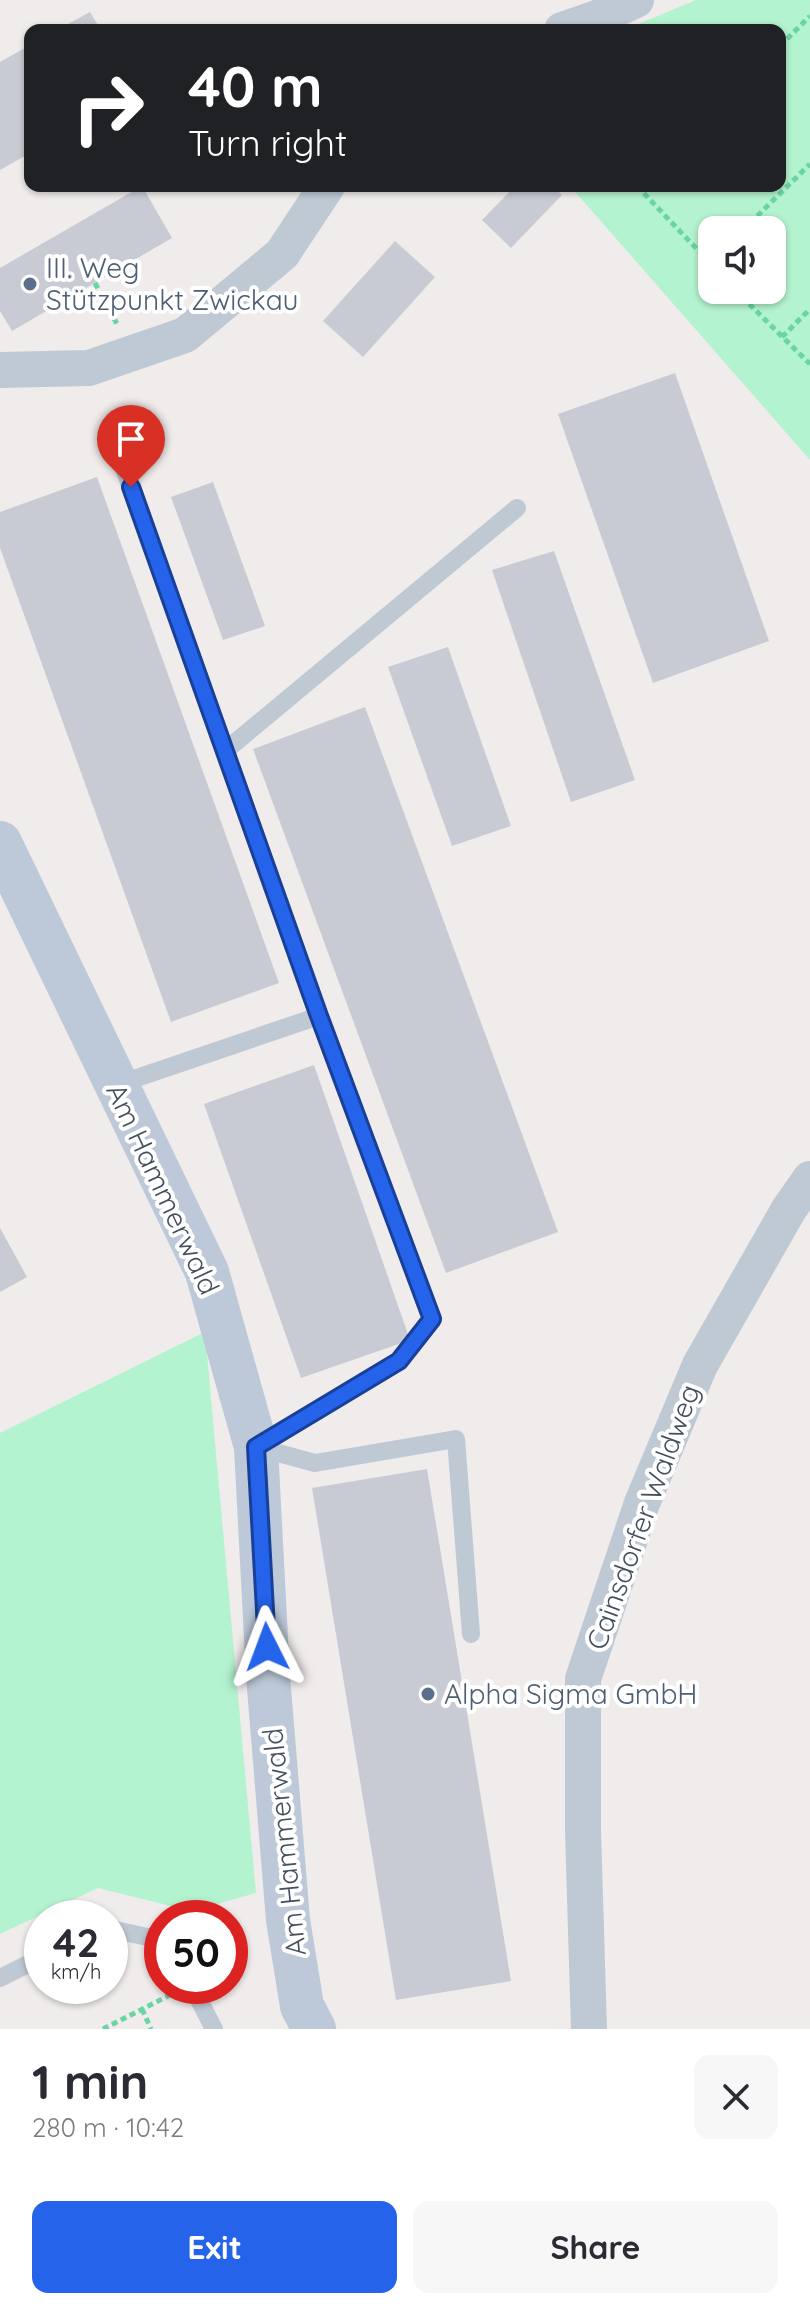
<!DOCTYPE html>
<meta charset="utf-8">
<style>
body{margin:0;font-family:Quicksand,sans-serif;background:#f7f7f7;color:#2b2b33;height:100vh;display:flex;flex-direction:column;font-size:30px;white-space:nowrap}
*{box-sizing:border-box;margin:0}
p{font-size:26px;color:#7c7c81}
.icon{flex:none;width:44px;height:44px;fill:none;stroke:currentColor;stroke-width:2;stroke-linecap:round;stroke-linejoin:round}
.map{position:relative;height:2029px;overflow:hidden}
.drawer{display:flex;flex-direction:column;background:#fff;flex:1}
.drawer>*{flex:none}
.top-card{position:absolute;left:24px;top:24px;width:762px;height:168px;border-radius:16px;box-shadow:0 2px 6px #0004;background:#202124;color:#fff;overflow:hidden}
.buttons{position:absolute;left:698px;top:216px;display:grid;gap:16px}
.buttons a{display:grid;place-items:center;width:88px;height:88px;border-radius:16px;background:#fff;box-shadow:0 2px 6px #0004;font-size:40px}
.speed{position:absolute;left:24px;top:1900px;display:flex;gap:16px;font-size:40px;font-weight:700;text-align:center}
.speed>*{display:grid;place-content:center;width:104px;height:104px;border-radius:50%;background:#fff;box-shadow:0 2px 6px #0004;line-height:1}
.speed small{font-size:20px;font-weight:400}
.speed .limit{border:12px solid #d22;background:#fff;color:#111}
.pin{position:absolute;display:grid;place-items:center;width:68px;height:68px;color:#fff;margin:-82px -34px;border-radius:50% 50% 50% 0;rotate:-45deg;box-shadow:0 0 8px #0007}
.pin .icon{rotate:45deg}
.me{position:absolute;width:88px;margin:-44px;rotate:357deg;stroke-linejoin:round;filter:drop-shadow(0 0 6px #0008)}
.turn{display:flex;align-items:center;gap:28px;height:168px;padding:0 32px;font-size:36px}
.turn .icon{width:104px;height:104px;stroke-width:2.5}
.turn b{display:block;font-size:56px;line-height:68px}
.round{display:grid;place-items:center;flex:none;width:84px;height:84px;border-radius:16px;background:#f7f7f7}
.summary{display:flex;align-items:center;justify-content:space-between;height:136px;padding:0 32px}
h1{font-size:48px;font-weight:800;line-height:60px}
.action{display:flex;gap:16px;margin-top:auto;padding:16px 32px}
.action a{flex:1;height:92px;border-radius:16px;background:#2563eb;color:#fff;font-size:32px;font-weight:800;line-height:92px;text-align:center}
.action a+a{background:#f7f7f7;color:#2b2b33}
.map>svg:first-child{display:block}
</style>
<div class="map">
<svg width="810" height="2029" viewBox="0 0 810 2029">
<rect width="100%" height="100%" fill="#f0ecec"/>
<path fill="#b4f3cf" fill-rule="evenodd" d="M696 0H810V460L570 186H780V30H624ZM712 230H772V290H712Z
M205 1332 256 1893 191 1911 98 1888 0 1934V1433Z"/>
<path fill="#c8cbd3" d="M90 12 101 30H57Z
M30 45V153L0 170V62Z
M142 186 172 238 12 331 0 311V268Z
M515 186H553L562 195 511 248 482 220Z
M395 241 435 277 363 357 323 321Z
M675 373 769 641 653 683 558 414Z
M97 477 279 983 171 1022 0 548V512Z
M213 482 265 626 223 640 171 497Z
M554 551 635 780 571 802 492 570Z
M448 647 511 826 452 846 388 667Z
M365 707 558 1232 446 1273 253 749Z
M314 1065 410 1340 301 1378 204 1104Z
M0 1228 27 1277 0 1292Z
M427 1469 511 1981 396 2000 312 1488Z"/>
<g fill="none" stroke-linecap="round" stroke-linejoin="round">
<path stroke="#69d5a3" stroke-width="5" stroke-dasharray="6 4" stroke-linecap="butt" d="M780 46 810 16
M637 186 712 265
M743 230 810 164
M95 283 117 324
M735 290 810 364
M782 337 810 309
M142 2009 151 2029
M103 2029 172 1994"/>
<path stroke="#bec9d4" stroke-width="18" d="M120 457 319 1016 432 1319 399 1361 256 1447
M225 751 517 508
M116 1085 319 1016
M256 1447 315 1463 456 1439 471 1634
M110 1929 162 1940
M0 1978 42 1957
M192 1986 214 2029"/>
<path stroke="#bec9d4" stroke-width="36" d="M562 30 597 18 636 0
M0 370 89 368 185 335 282 254 327 186
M589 2029 583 1831V1679L642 1503 700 1365 789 1209 810 1179"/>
<path stroke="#bdc9d8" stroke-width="44" d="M0 843 207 1272 256 1447 268 1676 288 1920 302 2006 314 2029"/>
</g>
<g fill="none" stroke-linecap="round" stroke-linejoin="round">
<defs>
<path id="route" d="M131 487 319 1016 432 1319 399 1361 256 1447 267 1647"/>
</defs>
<use href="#route" stroke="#184099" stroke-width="20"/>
<use href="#route" stroke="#2563eb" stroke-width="14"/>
</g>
<g fill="#5c6f8a" stroke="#fff" stroke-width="3">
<circle cx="30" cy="284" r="8"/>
<circle cx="428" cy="1694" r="8"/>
</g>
<g text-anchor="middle" stroke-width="8" stroke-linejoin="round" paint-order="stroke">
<g font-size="28" fill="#4e5e75" stroke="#fff" text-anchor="start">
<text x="46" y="278">III. Weg<tspan x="46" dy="32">Stützpunkt Zwickau</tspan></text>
<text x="444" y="1704">Alpha Sigma GmbH</text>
</g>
<g font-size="28" fill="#434f5c" stroke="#fff">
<text transform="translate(163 1189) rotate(65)" y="10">Am Hammerwald</text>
<text transform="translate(643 1517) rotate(-70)" y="10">Cainsdorfer Waldweg</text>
<text transform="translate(284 1842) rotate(-96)" y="10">Am Hammerwald</text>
</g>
</g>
</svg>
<div class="buttons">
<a><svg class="icon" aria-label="sound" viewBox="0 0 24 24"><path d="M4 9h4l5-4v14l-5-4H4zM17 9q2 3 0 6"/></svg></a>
</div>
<div class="speed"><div>42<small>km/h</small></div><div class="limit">50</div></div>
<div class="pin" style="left:131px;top:487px;background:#d93025"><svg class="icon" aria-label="arrive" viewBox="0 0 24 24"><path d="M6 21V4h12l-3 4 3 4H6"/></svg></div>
<svg class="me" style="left:267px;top:1647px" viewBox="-20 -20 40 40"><path d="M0-17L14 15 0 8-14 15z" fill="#2563eb" stroke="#fff" stroke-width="4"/></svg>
<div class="top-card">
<div class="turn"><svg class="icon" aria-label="right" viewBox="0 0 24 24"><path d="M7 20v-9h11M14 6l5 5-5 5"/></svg><div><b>40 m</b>Turn right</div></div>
</div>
</div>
<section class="drawer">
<div class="summary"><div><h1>1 min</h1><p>280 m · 10:42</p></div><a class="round"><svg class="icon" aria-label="close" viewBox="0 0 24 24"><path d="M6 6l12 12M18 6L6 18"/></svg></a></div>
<div class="action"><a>Exit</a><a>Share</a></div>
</section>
